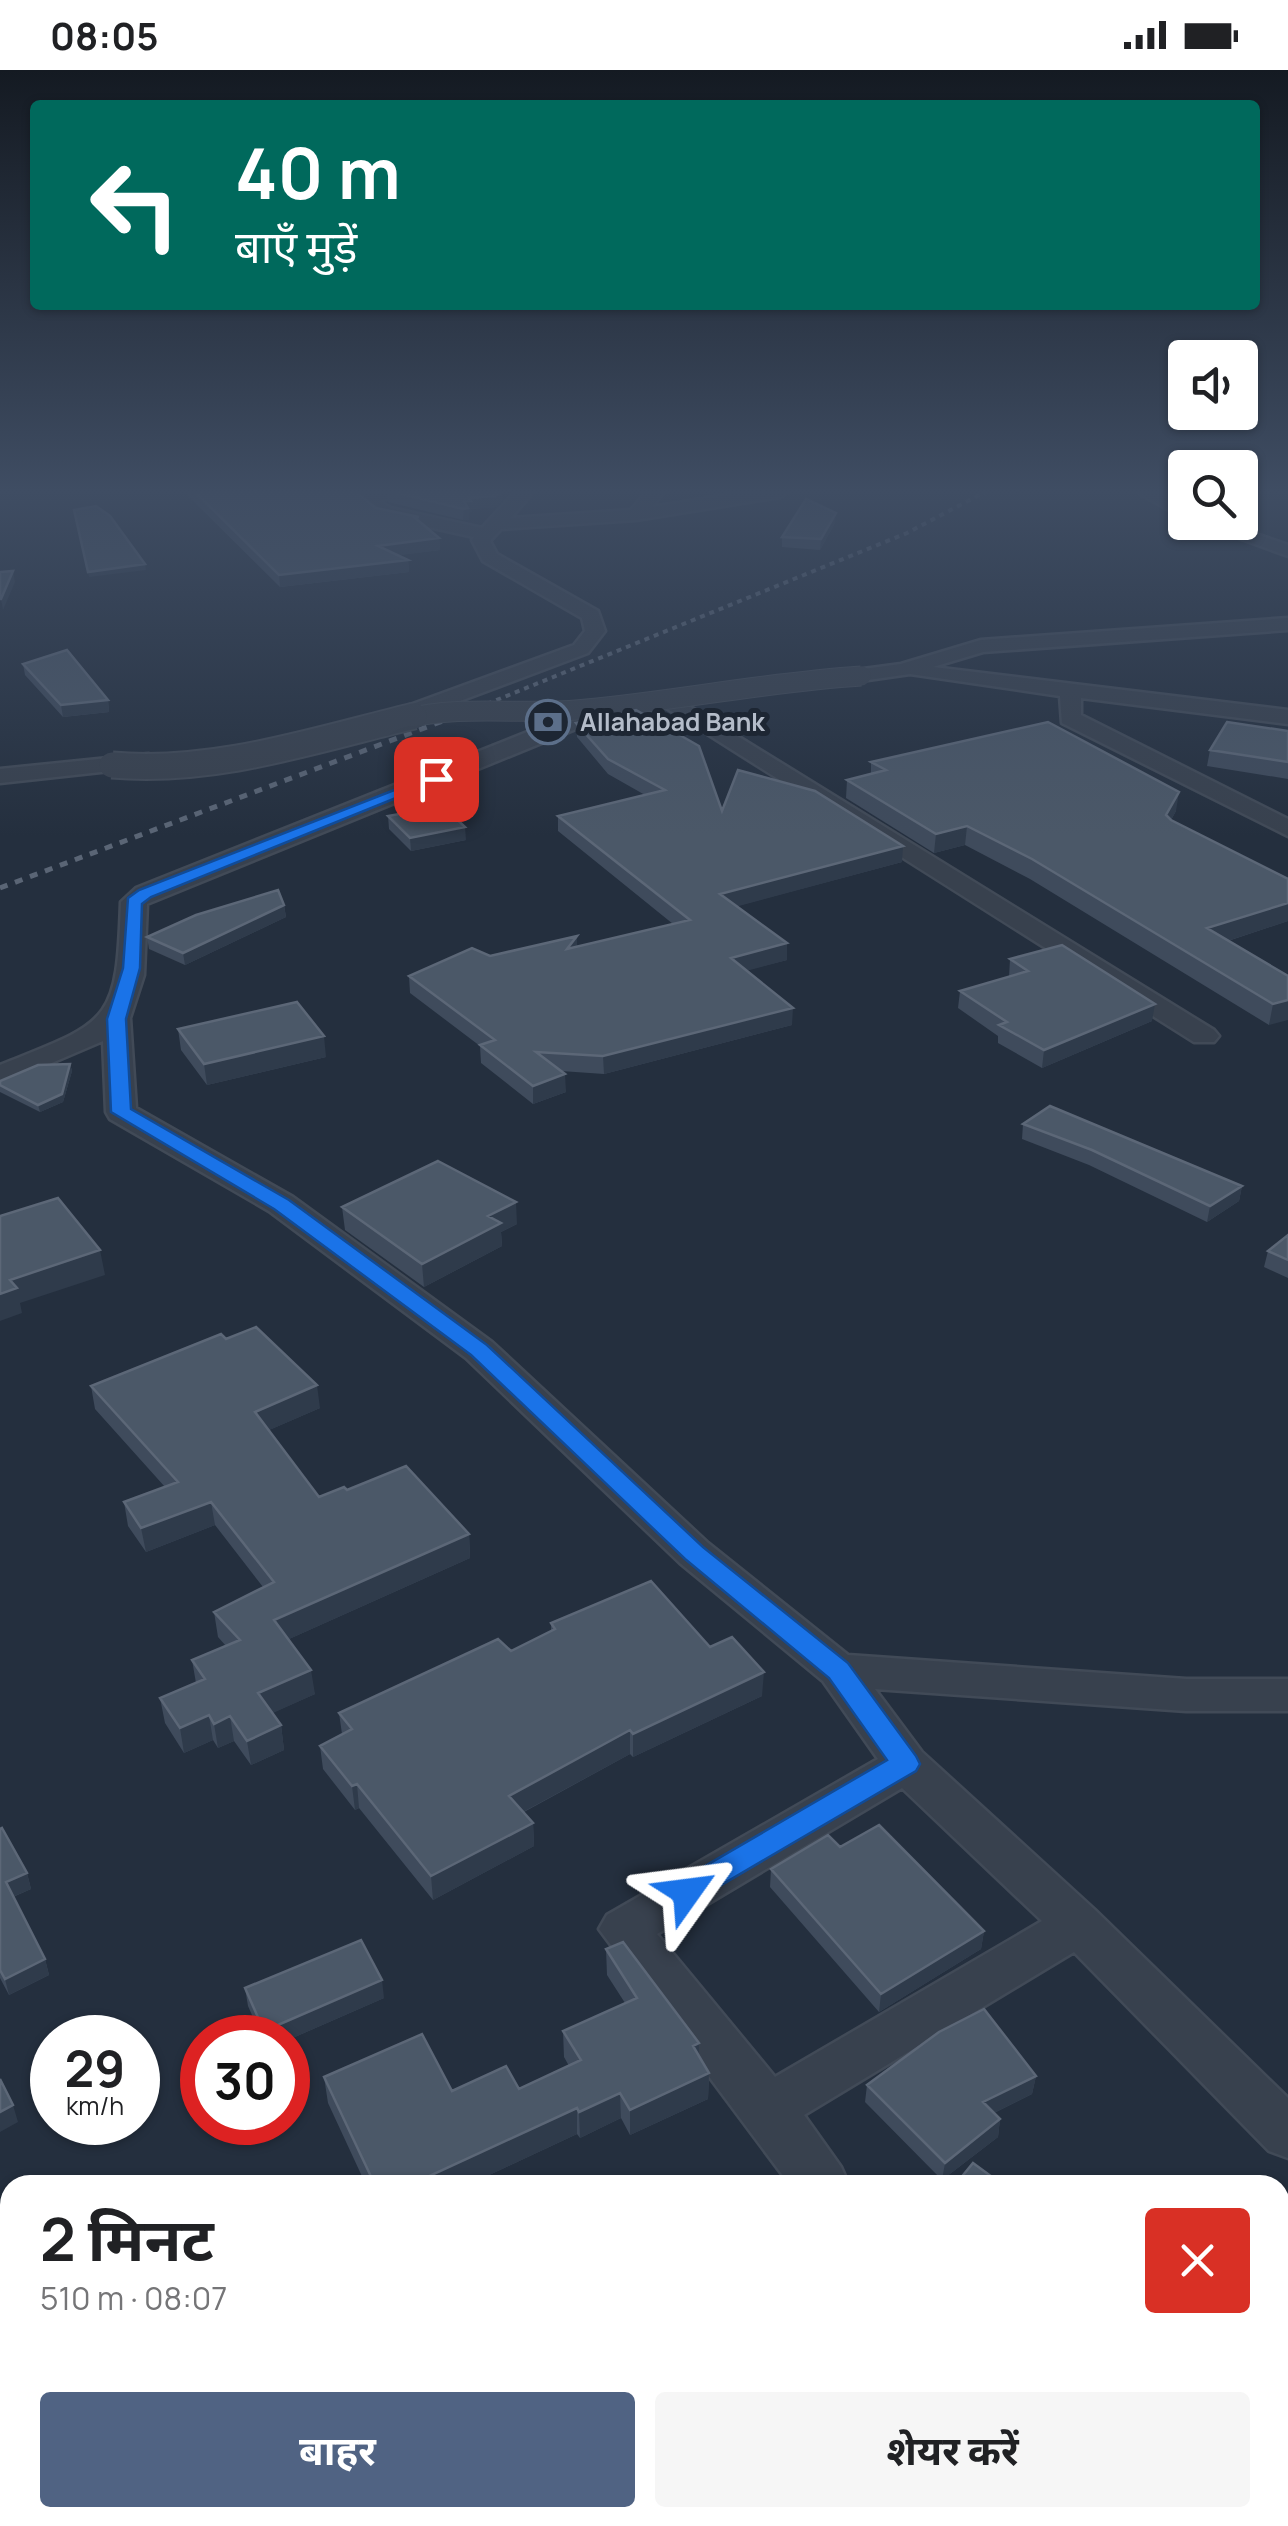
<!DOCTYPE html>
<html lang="hi">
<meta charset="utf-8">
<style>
body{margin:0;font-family:Manrope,"Noto Sans Devanagari",sans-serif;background:#f6f6f6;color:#202124;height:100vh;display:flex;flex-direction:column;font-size:38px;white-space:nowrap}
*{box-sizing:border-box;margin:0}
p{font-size:32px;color:#757577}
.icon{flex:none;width:55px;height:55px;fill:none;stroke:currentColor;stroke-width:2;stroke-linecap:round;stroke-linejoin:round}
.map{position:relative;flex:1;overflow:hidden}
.drawer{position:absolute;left:0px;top:2105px;width:1290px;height:352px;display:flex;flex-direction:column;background:#fff;border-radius:30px 30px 0 0;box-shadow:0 2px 8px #0004}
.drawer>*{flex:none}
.top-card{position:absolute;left:30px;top:30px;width:1230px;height:210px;border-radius:10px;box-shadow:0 2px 8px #0004;background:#00695c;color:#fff;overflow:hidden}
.controls{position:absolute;left:1168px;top:270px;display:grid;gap:20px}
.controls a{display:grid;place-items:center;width:90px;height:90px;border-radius:10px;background:#fff;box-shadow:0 2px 8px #0004;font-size:50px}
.speed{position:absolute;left:30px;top:1945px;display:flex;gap:20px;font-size:50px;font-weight:700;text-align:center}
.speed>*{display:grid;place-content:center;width:130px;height:130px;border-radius:50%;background:#fff;box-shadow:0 2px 8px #0004;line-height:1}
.speed small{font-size:25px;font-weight:400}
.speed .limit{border:15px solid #d22;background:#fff;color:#111}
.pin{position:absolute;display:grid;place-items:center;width:85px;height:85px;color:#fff;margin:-42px;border-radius:20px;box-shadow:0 5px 15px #0006}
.me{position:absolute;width:110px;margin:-55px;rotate:59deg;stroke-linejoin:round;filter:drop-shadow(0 0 8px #0008)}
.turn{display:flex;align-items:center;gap:35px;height:210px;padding:0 40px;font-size:45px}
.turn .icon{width:130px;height:130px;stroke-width:2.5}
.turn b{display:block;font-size:70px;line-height:85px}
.round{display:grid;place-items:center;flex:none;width:105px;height:105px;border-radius:10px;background:#f6f6f6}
.summary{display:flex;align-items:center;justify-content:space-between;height:170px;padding:0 40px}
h1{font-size:60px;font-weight:700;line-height:75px}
.button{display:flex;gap:20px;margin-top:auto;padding:20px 40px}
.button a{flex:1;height:115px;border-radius:10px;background:#506383;color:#fff;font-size:40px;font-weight:700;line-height:115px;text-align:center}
.button a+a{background:#f6f6f6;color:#202124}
.status{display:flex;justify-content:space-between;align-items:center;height:70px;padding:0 50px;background:#fff;direction:ltr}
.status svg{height:28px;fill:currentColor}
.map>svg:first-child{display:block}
</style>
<div class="status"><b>08:05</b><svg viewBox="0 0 49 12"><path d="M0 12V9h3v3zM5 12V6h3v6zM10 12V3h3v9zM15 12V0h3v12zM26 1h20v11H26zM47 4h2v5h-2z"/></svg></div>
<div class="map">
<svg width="1288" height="2456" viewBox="0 0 1288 2456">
<rect width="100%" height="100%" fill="#242f3e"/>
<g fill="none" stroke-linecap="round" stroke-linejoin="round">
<defs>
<path id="minor" d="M411 422 378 431 391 438 482 458 515 422H533L511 448 631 440 646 422H664L652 437 745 422H788L780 427 636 450 501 459 490 471 497 484 598 541 605 561 588 583 396 655 385 648 388 643 574 575 585 561 582 548 483 491 472 470 474 467 379 446 359 432 366 422Z
M1137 422H1158L1185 437V449Z
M1194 452H1221L1288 475V486Z
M1288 548V560L983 582 933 597 1288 640V654L1081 628V645L1288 749V766L1062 653 1060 626 910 604 826 616 815 610 826 604 901 594 981 570Z
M671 625 1214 960 1219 966 1214 972H1194L663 636 660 631 663 626Z
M626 632 637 639 634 644 593 652 147 834 144 905 130 948 136 1038 293 1127 492 1272 708 1473 848 1585 1186 1609H1288V1641H1186L875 1619 922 1682 1095 1840 1288 2028V2088L1269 2081 1074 1882 804 2045 841 2097 849 2115H790L599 1859 607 1845 878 1689 823 1611 680 1493 466 1288 269 1141 110 1049 106 1042 103 971 0 1015V995C110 951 117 954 121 832L136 818 580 641ZM902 1718 1042 1851 775 2007 657 1864Z
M148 684 156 686 159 691 156 696 0 713V699Z
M252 2448H327L324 2456H249Z
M1061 2448H1127L1130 2456H1064Z"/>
</defs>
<use href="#minor" stroke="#414a57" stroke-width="5"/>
<use href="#minor" fill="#38414e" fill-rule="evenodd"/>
<path stroke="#5a6575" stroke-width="4" stroke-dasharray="5 5" stroke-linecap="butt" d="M450 649 907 463 985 422"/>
<path stroke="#5a6575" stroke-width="5" stroke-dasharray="8 8" stroke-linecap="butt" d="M0 818 456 646"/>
<defs>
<path id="minor-bridge-far1" d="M404 649C465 634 526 646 587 639 679 630 769 612 861 606"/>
<path id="minor-bridge" d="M112 695C215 704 315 670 414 646"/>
</defs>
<use href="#minor-bridge-far1" stroke="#414a57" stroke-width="21" stroke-linecap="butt"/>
<use href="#minor-bridge" stroke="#414a57" stroke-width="29" stroke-linecap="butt"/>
<use href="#minor-bridge-far1" stroke="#38414e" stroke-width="19"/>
<use href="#minor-bridge" stroke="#38414e" stroke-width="25"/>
</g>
<path fill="#3f4b5c" d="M188 422H362L359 426 376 438 419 447V451L439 468 440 480 398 485 408 490 409 502 280 517 188 426Z
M387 422H502L503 430 496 437 471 439 472 442H469V450H463L388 432Z
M835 453 820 480 782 477V467Z
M23 594 108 630 109 642 63 647 25 605Z
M576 653 722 741 902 792 737 836 787 890 747 900 792 955 604 1004 561 1001 566 1022 533 1034 481 993 480 976 410 923 409 906 490 886 577 876 673 854 558 761V746L645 725 608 704 577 667Z
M1288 661V709L1207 696 1210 680Z
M871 692 1176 741 1171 750 1288 809V851L1228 871 1288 906 1269 955 1030 809 965 775 934 783 846 728 847 710 871 704Z
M388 746 466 770 411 781 389 759Z
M284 835 286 847 185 895 149 879 147 867Z
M1010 889 1152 951 1042 998 998 973V966L958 938 960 921 1009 907Z
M178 959 326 987 207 1015 181 980Z
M70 994 72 1001 63 1032 40 1042 0 1022V1011Z
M1023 1054 1242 1116 1239 1131 1207 1152 1089 1095 1022 1069Z
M342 1137 517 1154 501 1162 502 1176 424 1217 345 1160Z
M1288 1165V1208L1264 1197 1268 1181Z
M226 1269 320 1338 269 1360 319 1427 347 1420 469 1464 470 1488 289 1569 315 1624 272 1643 281 1655 284 1680 251 1695 234 1671 218 1678 213 1670 184 1683 165 1653 160 1628 196 1613 192 1590 226 1576 218 1567 214 1542 263 1517 215 1455 146 1482 128 1456 124 1432 165 1417 95 1339 91 1316Z
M551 1553 710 1577 762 1626 633 1687 630 1684 524 1742 533 1753 534 1776 433 1830 359 1738 355 1740 323 1699 320 1676 342 1664 339 1643 511 1581 551 1561Z
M0 1759 27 1803 31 1819 13 1827 45 1889 49 1905 9 1925 0 1908Z
M840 1777 984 1861 981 1879 879 1942 770 1817 771 1799Z
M606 1879 699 1973V1987L709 2003 708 2029 630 2065 621 2048 580 2068 577 2064 468 2115H366L328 2033 324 2007 452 2021 519 2019 569 1996 564 1987 563 1961 625 1933 607 1905Z
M245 1918 384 1928 288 1970V1968H262L248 1936Z
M1036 2006 1032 2024 994 2043 1000 2049 998 2067 942 2110 865 2032 867 2015Z"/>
<path fill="#2f3b4b" d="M502 422 503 430 496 437 471 439 472 442H469V450H463L464 431 469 428Z
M836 443 835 453 820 480 821 469Z
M439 468 440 480 379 488 378 476Z
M408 490 409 502 280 517 279 505Z
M145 494 146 500 89 507 88 502Z
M13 501 15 512 3 540 1 529Z
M108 630 109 642 63 647 61 635Z
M1179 722 1176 741 1163 764 1166 745Z
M967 756 965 775 934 783 936 764Z
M465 757 466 770 411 781 410 768Z
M903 776 902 792 720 841V824Z
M1288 833V851L1203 879 1207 858Z
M284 835 286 847 185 895 183 883Z
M577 866V883L567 879Z
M787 873V890L731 905V888Z
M1288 930V950L1269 955 1273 934Z
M1155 934 1152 951 1042 998 1044 980Z
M793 938 792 955 604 1004 603 986Z
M324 966 326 987 207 1015 204 994Z
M70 994 72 1001 63 1032 40 1042 38 1035Z
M565 1004 566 1022 533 1034V1016Z
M1242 1116 1239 1131 1207 1152 1210 1136Z
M516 1132 517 1154 501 1162 502 1176 424 1217 422 1194 488 1146Z
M100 1180 105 1205 20 1233 22 1243 0 1251V1224L10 1210Z
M317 1315 320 1338 258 1365 255 1342Z
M211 1432 215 1455 146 1482 141 1458Z
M469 1464 470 1488 278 1574 274 1550Z
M311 1600 315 1624 262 1648 258 1623Z
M764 1602 762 1626 633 1687V1664Z
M209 1645 213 1670 184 1683 180 1658Z
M230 1646 234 1671 218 1678 214 1654Z
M281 1655 284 1680 251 1695 247 1671Z
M630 1660V1684L510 1749 509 1726Z
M357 1714 359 1738 355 1740 352 1716Z
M533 1753 534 1776 433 1830 431 1806Z
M27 1803 31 1819 10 1828 6 1812Z
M984 1861 981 1879 879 1942 881 1924Z
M45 1889 49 1905 9 1925 5 1909Z
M382 1910 384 1928 288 1970V1968H265L264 1961Z
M699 1973V1999L693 1976Z
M709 2003 708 2029 630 2065V2040Z
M1036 2006 1032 2024 980 2050 983 2032Z
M620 2023 621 2048 580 2068 579 2042Z
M13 2035 18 2052 0 2062V2042Z
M577 2038V2064L468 2115H410Z
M1000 2049 998 2067 942 2110 945 2093Z"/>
<path fill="#4b5868" stroke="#5c6777" stroke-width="2.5" d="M195 422H356L376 438 419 447H414L439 468 378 476 408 490 279 505Z
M394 422H499L495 426 469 428 471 431H464L468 438 463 439Z
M806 429 836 443 821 469 782 467Z
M96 436 110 446 145 494 88 502 74 440Z
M13 501 1 529H0V502Z
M67 580 108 630 61 635 23 594Z
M636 640 699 676 722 741 738 700 815 721 903 776 720 824 787 873 731 888 793 938 603 986 536 982 565 1004 533 1016 480 975 495 970 409 906 472 878 490 886 577 866 567 879 690 850 558 746 665 720 608 689 576 653Z
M1048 652 1179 722 1166 745 1171 750 1288 809V833L1207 858 1288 906V930L1273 934 1032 789 967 756 936 764 847 710 886 700 871 692Z
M1227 652 1288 661V692L1210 680Z
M443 736 465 757 410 768 388 746Z
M278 820 284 835 183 883 147 867 196 845Z
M1062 875 1155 934 1044 980 999 955 1007 952 960 921 1028 901 1010 889Z
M297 932 324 966 204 994 178 959Z
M70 994 62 1024 38 1035 0 1015V1011L38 995Z
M1050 1036 1242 1116 1210 1136 1092 1080 1023 1054Z
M438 1091 516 1132 488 1146 501 1153 422 1194 342 1137Z
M58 1128 100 1180 10 1210 17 1218 0 1224V1146Z
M1288 1165V1190L1268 1181Z
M256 1257 317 1315 255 1342 319 1427 344 1417 347 1420 406 1396 469 1464 274 1550 311 1600 258 1623 281 1655 247 1671 230 1646 214 1654 209 1645 180 1658 160 1628 205 1609 192 1590 240 1570 214 1542 274 1512 211 1432 141 1458 124 1432 178 1412 91 1316 221 1264 226 1269Z
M651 1511 710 1577 732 1567 764 1602 633 1664 630 1660 509 1726 533 1753 431 1806 357 1714 352 1716 320 1676 352 1659 339 1643 498 1569 511 1581 555 1559 551 1553Z
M879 1755 984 1861 881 1924 771 1799 828 1765 840 1777Z
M2 1758 27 1803 6 1812 45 1889 5 1909 0 1900V1759Z
M361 1870 382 1910 264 1961 245 1918Z
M623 1872 699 1973 693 1976 709 2003 630 2040 620 2023 579 2042 577 2038 410 2115H375L324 2007 422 1964 452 2021 506 1996 519 2019 581 1990 563 1961 637 1928 606 1879Z
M984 1939 1036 2006 983 2032 1000 2049 945 2093 867 2015 939 1962Z
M0 2009 13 2035 0 2042Z
M973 2093 1003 2115H955Z
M751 2448H774L780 2456H740Z"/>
<linearGradient id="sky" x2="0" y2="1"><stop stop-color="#141a22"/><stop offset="0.55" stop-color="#3f4d63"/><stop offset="1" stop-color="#3f4d63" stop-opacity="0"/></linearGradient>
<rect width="1288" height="766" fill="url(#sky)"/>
<path fill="#1a73e8" stroke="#114b97" stroke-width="2.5" d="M430 706 443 709 151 827 142 834 140 898 126 949 131 1039 289 1130 487 1275 703 1477 848 1593 916 1686 920 1694 916 1701 687 1835 676 1831 671 1822 676 1813 887 1690 829 1608 685 1489 471 1285 274 1139 111 1042 107 949 123 898 128 828 139 820Z"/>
<defs>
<symbol id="bank-ring" viewBox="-11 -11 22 22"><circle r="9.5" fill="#1d2633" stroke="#5c6f8a" stroke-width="1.5"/><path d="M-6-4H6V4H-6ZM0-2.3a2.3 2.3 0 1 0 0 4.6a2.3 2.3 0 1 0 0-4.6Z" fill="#5c6f8a"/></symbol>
</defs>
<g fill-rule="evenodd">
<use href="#bank-ring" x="523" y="627" width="50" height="50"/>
</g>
<g text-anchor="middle" stroke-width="10" stroke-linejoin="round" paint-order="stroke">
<g font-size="25" font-weight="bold" fill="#b4bcc9" stroke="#1d2633" text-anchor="start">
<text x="580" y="661">Allahabad Bank</text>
</g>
</g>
</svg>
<div class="controls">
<a><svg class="icon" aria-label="sound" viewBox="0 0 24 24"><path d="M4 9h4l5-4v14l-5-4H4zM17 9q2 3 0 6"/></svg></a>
<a><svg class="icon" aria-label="search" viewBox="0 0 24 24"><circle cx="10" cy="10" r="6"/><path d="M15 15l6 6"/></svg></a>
</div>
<div class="speed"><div>29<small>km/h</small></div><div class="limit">30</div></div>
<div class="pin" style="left:436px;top:709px;background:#d93025"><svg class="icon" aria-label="arrive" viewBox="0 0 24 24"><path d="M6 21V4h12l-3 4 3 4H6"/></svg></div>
<svg class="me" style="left:687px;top:1822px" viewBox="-20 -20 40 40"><path d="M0-17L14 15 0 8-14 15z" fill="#1a73e8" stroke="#fff" stroke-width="4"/></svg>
<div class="top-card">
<div class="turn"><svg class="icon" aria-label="left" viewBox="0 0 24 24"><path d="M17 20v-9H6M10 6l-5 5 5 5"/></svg><div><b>40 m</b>बाएँ मुड़ें</div></div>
</div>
<section class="drawer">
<div class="summary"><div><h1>2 मिनट</h1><p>510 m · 08:07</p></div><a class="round" style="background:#d93025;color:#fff"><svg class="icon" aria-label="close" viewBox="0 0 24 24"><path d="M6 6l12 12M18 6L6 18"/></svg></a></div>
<div class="button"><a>बाहर</a><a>शेयर करें</a></div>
</section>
</div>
